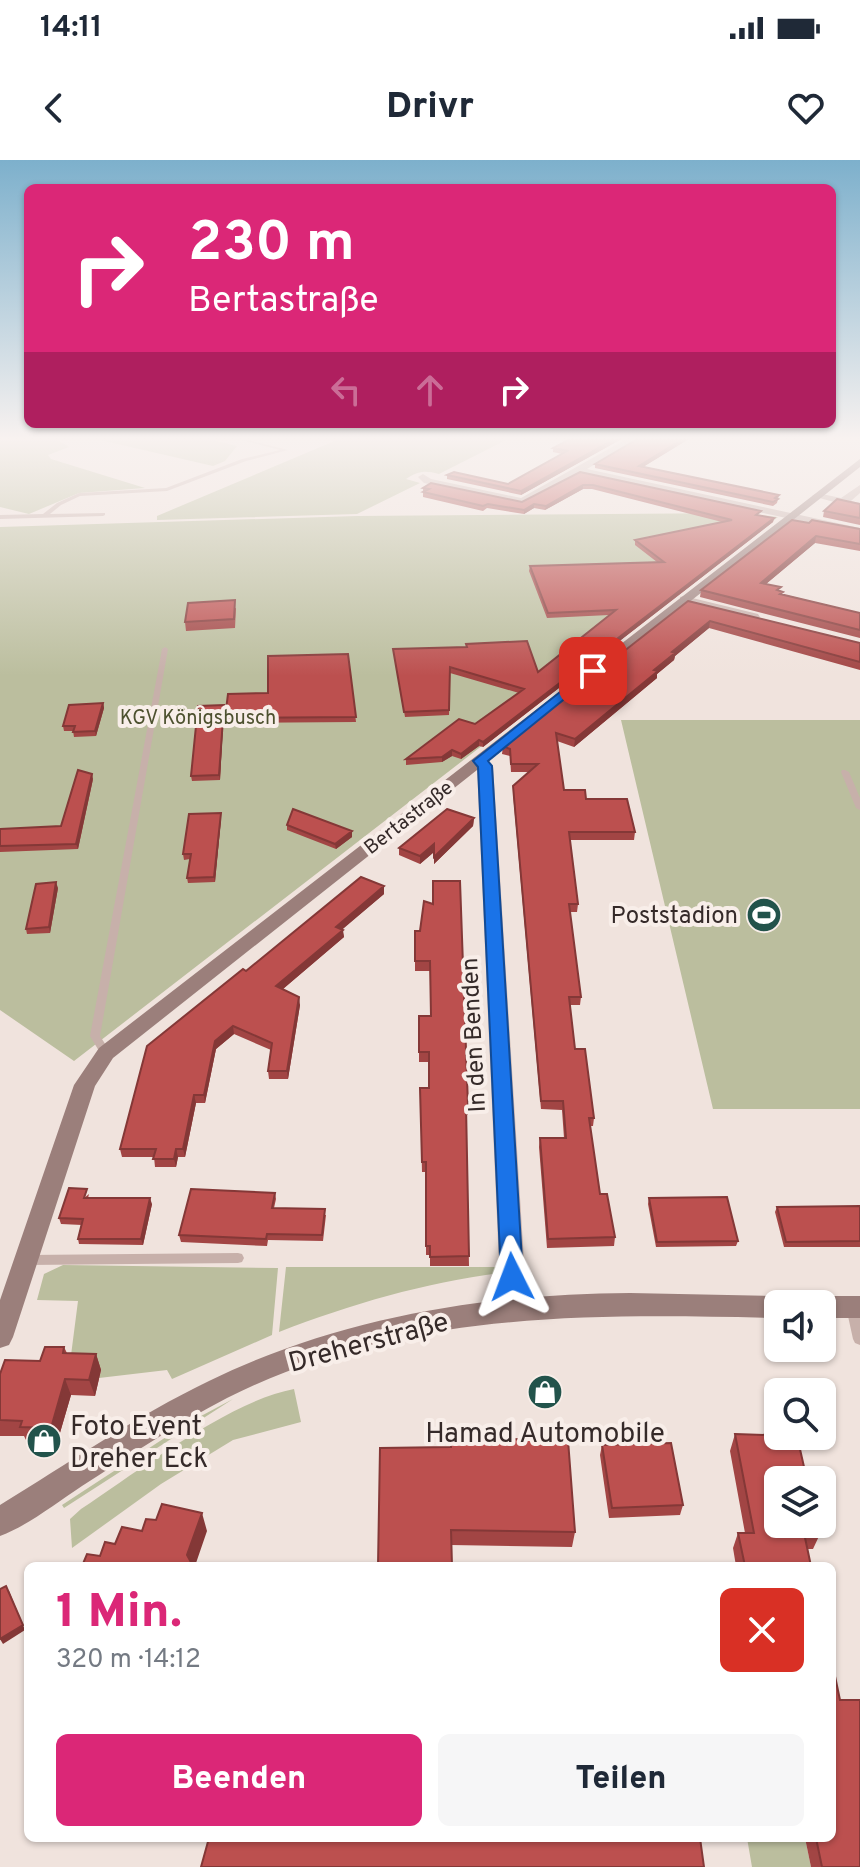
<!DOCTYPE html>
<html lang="de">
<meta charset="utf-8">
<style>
body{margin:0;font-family:Overpass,sans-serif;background:#f6f6f7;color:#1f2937;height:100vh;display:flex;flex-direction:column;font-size:30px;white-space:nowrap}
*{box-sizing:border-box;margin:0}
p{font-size:26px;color:#747a83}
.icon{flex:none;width:44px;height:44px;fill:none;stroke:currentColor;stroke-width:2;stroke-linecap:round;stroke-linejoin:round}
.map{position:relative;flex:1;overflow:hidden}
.sheet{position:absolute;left:24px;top:1402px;width:812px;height:280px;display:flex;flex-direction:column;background:#fff;border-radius:12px;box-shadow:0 2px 6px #0004}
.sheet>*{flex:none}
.banner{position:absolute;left:24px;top:24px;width:812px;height:244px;border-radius:12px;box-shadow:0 2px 6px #0004;background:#db2777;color:#fff;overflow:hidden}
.controls{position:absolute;left:764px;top:1130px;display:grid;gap:16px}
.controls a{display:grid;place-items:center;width:72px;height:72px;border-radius:12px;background:#fff;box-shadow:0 2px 6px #0004;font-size:40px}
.pin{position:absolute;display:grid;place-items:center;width:68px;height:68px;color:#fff;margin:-34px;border-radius:16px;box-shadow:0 4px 12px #0006}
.me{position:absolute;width:88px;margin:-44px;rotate:357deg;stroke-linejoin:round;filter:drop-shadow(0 0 6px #0008)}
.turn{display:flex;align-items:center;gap:28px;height:168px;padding:0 32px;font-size:36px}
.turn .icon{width:104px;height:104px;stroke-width:2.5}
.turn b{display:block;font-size:56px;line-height:68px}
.lanes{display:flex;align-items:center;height:76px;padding:0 32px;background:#0003;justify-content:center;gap:40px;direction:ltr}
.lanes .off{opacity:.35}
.round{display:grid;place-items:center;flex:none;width:84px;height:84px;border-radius:12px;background:#f6f6f7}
.summary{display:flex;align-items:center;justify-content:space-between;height:136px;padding:0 32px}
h1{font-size:48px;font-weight:800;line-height:60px;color:#db2777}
.cta{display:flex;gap:16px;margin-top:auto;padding:16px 32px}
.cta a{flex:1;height:92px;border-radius:12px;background:#db2777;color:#fff;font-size:32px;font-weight:800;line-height:92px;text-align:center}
.cta a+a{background:#f6f6f7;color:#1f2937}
.status{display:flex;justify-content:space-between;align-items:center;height:56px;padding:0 40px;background:#fff;direction:ltr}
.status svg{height:22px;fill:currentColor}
header{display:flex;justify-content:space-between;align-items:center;height:104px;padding:0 32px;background:#fff;font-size:36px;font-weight:800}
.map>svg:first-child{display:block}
</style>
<div class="status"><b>14:11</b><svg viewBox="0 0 49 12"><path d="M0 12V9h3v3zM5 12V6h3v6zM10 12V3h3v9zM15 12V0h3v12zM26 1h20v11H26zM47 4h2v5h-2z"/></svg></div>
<header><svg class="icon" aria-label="back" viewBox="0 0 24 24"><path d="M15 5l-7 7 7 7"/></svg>Drivr<svg class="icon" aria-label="heart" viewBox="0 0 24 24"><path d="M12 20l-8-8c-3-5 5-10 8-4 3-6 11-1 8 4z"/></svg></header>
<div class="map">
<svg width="860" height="1707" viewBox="0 0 860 1707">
<rect width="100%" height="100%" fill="#f0e3dd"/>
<path fill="#bbbe9e" d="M0 277C22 277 52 273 69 287L48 295 51 299 145 328 79 333 29 354 0 347Z
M87 277H200L237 286 225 301 213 306Z
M344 277H512L439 314C425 310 418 311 406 319L420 323 357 354 157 360V356Z
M744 353 778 357 74 901 0 850V367L357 356Z
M621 560H860V949H713Z
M63 1105 278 1108 272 1175 172 1219 167 1210 99 1218 101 1210 70 1203 78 1141 37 1140 44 1114Z
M286 1107H501L500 1113C424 1123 351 1144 279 1172Z
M294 1229 301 1262 233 1280 161 1324 72 1388 70 1359 81 1349C137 1312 229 1241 294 1229Z
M233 1239 64 1348 62 1345 186 1264Z
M747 1678H805L811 1707H752Z"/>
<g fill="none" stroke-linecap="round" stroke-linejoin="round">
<path fill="#c7b0aa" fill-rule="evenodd" d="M230 277H236L288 290 246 301 167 331 80 336 61 345 50 354 105 353V355L103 356 0 359V355L43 354 57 343 79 333 166 328 242 299 280 290Z
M165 487 168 489 100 876 111 893 106 897 102 896 90 876 162 489Z
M842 610H845L849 612 860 638V650L856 648 841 612Z
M238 1093 242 1094 244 1098 242 1102 238 1103 28 1105 24 1104 22 1100 24 1096 28 1095Z
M852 1142 856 1143 860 1153V1185L855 1183 853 1179 846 1147 848 1143Z"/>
<path fill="#c7b0aa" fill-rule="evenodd" d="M630 277H641L587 309 860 368V374L579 313 522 344 424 323 418 317 423 314 431 319 521 338Z
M860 325V333L851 341 860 343V349L812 336 817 333 841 338Z
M684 436 758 454 760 457 754 461 680 443V437Z
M480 596 493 606 527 1149 523 1157 514 1160 505 1157 501 1149 477 607 472 601Z"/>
<path fill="#9b7f7b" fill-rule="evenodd" d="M860 299V307L113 898 95 926 13 1177 9 1185 0 1188V1140L74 925 99 888Z
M630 1133 778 1136 787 1139 789 1144H778V1158C588 1154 402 1150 227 1238 177 1264 130 1295 82 1326 56 1343 29 1365 0 1376V1345C69 1303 136 1256 209 1221 340 1157 485 1134 630 1133Z
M822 1136H860V1158H822V1144H811L813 1139Z"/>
</g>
<path fill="#a24544" d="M574 277H625L521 335 447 319V315L508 324 562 294 553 292V288Z
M641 277H692L643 307 779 335 777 343 773 346 595 308V304Z
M580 312 760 356 774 358 773 362 483 587 479 586 461 599 452 596 442 602 406 605V599L475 564 519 533 450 513 449 555 405 557 393 489 466 487V484L538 512 609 455 547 458 529 411 530 406 657 402 635 385V380L722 362 592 329H583L545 350 534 348 524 354 487 348 483 351 423 337V328L522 342Z
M860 344V365L823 357 824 351Z
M809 363 860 369V391L815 383 766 424 780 431 782 434 860 453V478L700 437 701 430Z
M688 441 860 483V510L709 468 675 496 674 500 657 514V518L574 587 557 581 564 630 586 639 635 672 634 680H570L578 744 577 752H570L581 837 580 845H570L575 889 594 958 593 966H590L600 1034 615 1077 614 1086 547 1088 539 987 540 978H564L562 950 541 949 513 634V626L529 612H511L510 596 502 594 503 586Z
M236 448 235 468 186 471 185 462Z
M348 494 356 562 225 563V558L268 533Z
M103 543 104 548 96 576 74 577 73 571H64L63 566Z
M224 545 220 620 192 621 191 616Z
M93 619 78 689 0 692V669L61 666Z
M474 658 473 666 434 704V692L420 704 399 695V688Z
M221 659 215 722 188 723 187 718 190 699 184 700 183 694Z
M287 665 352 671V677L336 689 287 670Z
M384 726V734L342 769 344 777 283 829 300 845 288 919H269L268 911 271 890 234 874 216 889 205 943H196L185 997H178L176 1007H155L154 997H122L120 989 246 811Z
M58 728 50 773 27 774 26 769Z
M424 741 468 946V955H466L469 1106H430V1095H426V1012H422L420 928H429V902H419V856H431L430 811H415V771H420Z
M275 1033 276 1039 274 1048 326 1055 323 1081 268 1080 267 1086 181 1082 179 1075Z
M89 1034 88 1038 152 1044 143 1085 79 1084 78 1079 82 1065 61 1064 59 1058Z
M649 1038 738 1081 736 1086 656 1087 648 1044Z
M860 1046V1087H784L775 1052 777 1047Z
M64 1187 67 1193 96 1194 101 1210 95 1236 71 1235 57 1283 27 1282 24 1276H0V1214L40 1201Z
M735 1274 820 1374 813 1389H807L811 1406H736L733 1388 738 1373H745L730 1291Z
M602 1285 683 1345 680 1355 609 1358 600 1295Z
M380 1288 575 1372 572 1387 451 1385Z
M805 1678H832L860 1707H811Z"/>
<path fill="#843837" d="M618 277H625L521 335V331Z
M686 277H692L638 310 639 306Z
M583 325V329L545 350 546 346Z
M534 344V348L524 354V350Z
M774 358 773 362 483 587V582Z
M816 376 815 383 760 429 761 423Z
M710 461 709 468 675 496 674 500 657 514V518L574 587 575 579 654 510 672 492Z
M103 543 104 548 96 576 95 571Z
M224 545V550L220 620 219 615Z
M479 580V586L461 599V594Z
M452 590V596L442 602V597Z
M92 614 93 619 78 689 76 684Z
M221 653V659L215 722 214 717Z
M474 658 473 666 434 704V697Z
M352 671V677L336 689 335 684Z
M434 684V692L420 704V696Z
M56 722 58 728 50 773 49 767Z
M384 726V734L337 774 336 767Z
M343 770 344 777 277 834 276 826Z
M299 837 300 845 288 919 287 911Z
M233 866 234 874 216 889 205 943 204 935 215 881Z
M194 935 196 943 185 997 183 989Z
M176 989 178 997 176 1007 174 999Z
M150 1038 152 1044 143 1085 141 1079Z
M96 1194 101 1210 95 1236 89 1220Z
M65 1219 71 1235 57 1283 51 1268Z
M202 1353 207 1371 195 1406H190L187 1395Z
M9 1431 25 1470 3 1484 0 1479Z"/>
<path fill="#bc504f" stroke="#843837" stroke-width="2" d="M574 277H618L521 331 447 315 454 312 508 324 567 291 553 288Z
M641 277H686L639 306 779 335 775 338 778 339 773 342 595 304Z
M580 312 761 351 756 355 774 358 483 582 479 580 461 594 452 590 442 597 406 599 459 559 475 564 524 529 450 507 449 550 404 552 393 489 467 487 466 484 527 481 538 512 616 450 548 453 530 406 664 402 635 380 732 360 593 325H583L546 346 534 344 524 350 488 344 483 346 423 332 429 329 423 328 431 323 522 342Z
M837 339 860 344V358L824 351Z
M792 360 809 363 812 360 860 369V384L816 376 761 423 781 427 777 430 783 432 780 434 860 453V470L701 430Z
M235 440 234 459 185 462 188 443Z
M688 441 860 483V502L710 461 672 492 675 493 654 510 658 511 575 579 556 573 564 630H585L586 639H627L635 672H569L578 744H569L581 837H569L575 889H585L594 958H589L600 1034H607L615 1077 548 1079 540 978H566L563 941H541L513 626 538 604H511L510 589 503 586Z
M348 494 356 557 225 558 228 534 268 533V496Z
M103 543 95 571 73 572 75 566H63L69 545Z
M224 545 219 615 191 616 198 546Z
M78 610 92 614 76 684 0 686V669L61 666Z
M293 649 352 671 335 684 287 665Z
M447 649 474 658 434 697V684L420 696 399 688Z
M221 653 214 717 187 718 191 694H183L189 654Z
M361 717 384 726 336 767 343 770 276 826 299 837 287 911H268L272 883 233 866 215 881 204 935H194L183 989H176L174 999H153L156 989H120L147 886 243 809 246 811Z
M433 721H460L468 946H466L469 1096 430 1097V1086H426V1002H422L420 928H429V892H419V856H431L430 801H415V771H420L424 741 433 744Z
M56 722 49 767 26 769 36 724Z
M69 1028 87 1029 84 1038H150L141 1079H78L83 1059 59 1058Z
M191 1029 275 1033 272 1048 325 1049 322 1075 267 1074 266 1079 179 1075Z
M727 1037 738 1081 657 1082 649 1038Z
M860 1046V1081L786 1082 777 1047Z
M45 1187H64L63 1193 96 1194 89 1220 65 1219 51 1268 20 1267 22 1261 0 1260V1214L5 1200 40 1201Z
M735 1274 797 1276 807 1320H778V1364H818L820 1374 804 1373 811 1406H745L738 1373H754Z
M451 1278 568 1280 575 1372 451 1370 452 1406H378L380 1288 451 1287Z
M671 1283 683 1345 612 1348 602 1285Z
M162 1344 202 1353 187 1395 193 1406H82L87 1394 100 1396 105 1382 115 1384 122 1367 142 1371 146 1359 156 1360Z
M6 1426 23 1465 0 1479V1429Z
M832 1502 840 1540H860V1707H822L816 1678H832Z
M209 1678H700L704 1707H201Z"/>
<linearGradient id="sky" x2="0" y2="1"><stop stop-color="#7db0cc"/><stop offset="0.54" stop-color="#f8f2f0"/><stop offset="1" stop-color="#f8f2f0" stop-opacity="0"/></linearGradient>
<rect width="860" height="516" fill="url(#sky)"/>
<path fill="#1a73e8" stroke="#114b97" stroke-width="2" d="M589 509 599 511 488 601 492 606 523 1117 520 1123 512 1126 504 1123 501 1117 478 607 473 601Z"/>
<defs>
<symbol id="stadium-disc" viewBox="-11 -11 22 22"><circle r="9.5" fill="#22534b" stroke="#f8eee9"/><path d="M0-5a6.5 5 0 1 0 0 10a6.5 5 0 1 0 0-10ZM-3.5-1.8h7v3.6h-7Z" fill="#fff"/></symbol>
<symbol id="shop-disc" viewBox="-11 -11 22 22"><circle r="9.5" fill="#22534b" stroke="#f8eee9"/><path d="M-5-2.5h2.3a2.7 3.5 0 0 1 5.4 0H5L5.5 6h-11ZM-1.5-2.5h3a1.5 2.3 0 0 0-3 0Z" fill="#fff"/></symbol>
</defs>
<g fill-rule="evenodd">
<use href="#stadium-disc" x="744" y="735" width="40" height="40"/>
<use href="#shop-disc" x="525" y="1212" width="40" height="40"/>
<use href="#shop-disc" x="24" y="1261" width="40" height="40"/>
</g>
<g text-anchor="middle" stroke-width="8" stroke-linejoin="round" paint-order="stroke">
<g font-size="20" fill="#4d512f" stroke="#f8eee9">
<text x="198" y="564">KGV Königsbusch</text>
</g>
<g font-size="20" fill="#352a29" stroke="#f8eee9">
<text transform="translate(408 657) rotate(-38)" y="7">Bertastraße</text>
</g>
<g font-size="24" fill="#352a29" stroke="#f8eee9" text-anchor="end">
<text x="738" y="763">Poststadion</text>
</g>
<g font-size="24" fill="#352a29" stroke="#f8eee9">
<text transform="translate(473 875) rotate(-93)" y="8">In den Benden</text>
</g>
<g font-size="28" fill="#352a29" stroke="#f8eee9">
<text transform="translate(368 1181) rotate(-15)" y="10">Dreherstraße</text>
</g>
<g font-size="28" fill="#352a29" stroke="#f8eee9" text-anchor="start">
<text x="70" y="1275">Foto Event<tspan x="70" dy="32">Dreher Eck</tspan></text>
<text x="545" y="1282" text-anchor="middle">Hamad Automobile</text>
</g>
</g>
</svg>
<div class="controls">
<a><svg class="icon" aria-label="sound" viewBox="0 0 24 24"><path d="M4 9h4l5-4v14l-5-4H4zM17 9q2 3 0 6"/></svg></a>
<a><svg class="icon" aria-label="search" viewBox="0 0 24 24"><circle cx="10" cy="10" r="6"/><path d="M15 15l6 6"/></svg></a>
<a><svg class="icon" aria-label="layers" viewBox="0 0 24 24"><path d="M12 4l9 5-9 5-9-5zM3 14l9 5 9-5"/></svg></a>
</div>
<div class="pin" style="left:593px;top:511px;background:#d93025"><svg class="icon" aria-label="arrive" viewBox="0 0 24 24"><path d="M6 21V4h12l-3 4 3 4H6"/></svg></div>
<svg class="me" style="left:512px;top:1117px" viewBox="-20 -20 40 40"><path d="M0-17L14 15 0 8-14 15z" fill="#1a73e8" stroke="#fff" stroke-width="4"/></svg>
<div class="banner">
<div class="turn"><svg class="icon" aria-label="right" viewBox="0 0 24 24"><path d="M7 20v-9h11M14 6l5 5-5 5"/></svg><div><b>230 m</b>Bertastraße</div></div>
<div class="lanes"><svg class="icon off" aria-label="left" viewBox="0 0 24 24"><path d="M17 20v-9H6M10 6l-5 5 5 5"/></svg><svg class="icon off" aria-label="ahead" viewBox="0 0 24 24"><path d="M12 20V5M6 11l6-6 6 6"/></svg><svg class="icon" aria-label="right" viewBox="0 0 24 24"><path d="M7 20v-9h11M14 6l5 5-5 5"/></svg></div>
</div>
<section class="sheet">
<div class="summary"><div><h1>1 Min.</h1><p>320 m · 14:12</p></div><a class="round" style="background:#d93025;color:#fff"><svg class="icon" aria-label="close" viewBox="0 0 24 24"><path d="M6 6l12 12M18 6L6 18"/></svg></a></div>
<div class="cta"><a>Beenden</a><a>Teilen</a></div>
</section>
</div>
